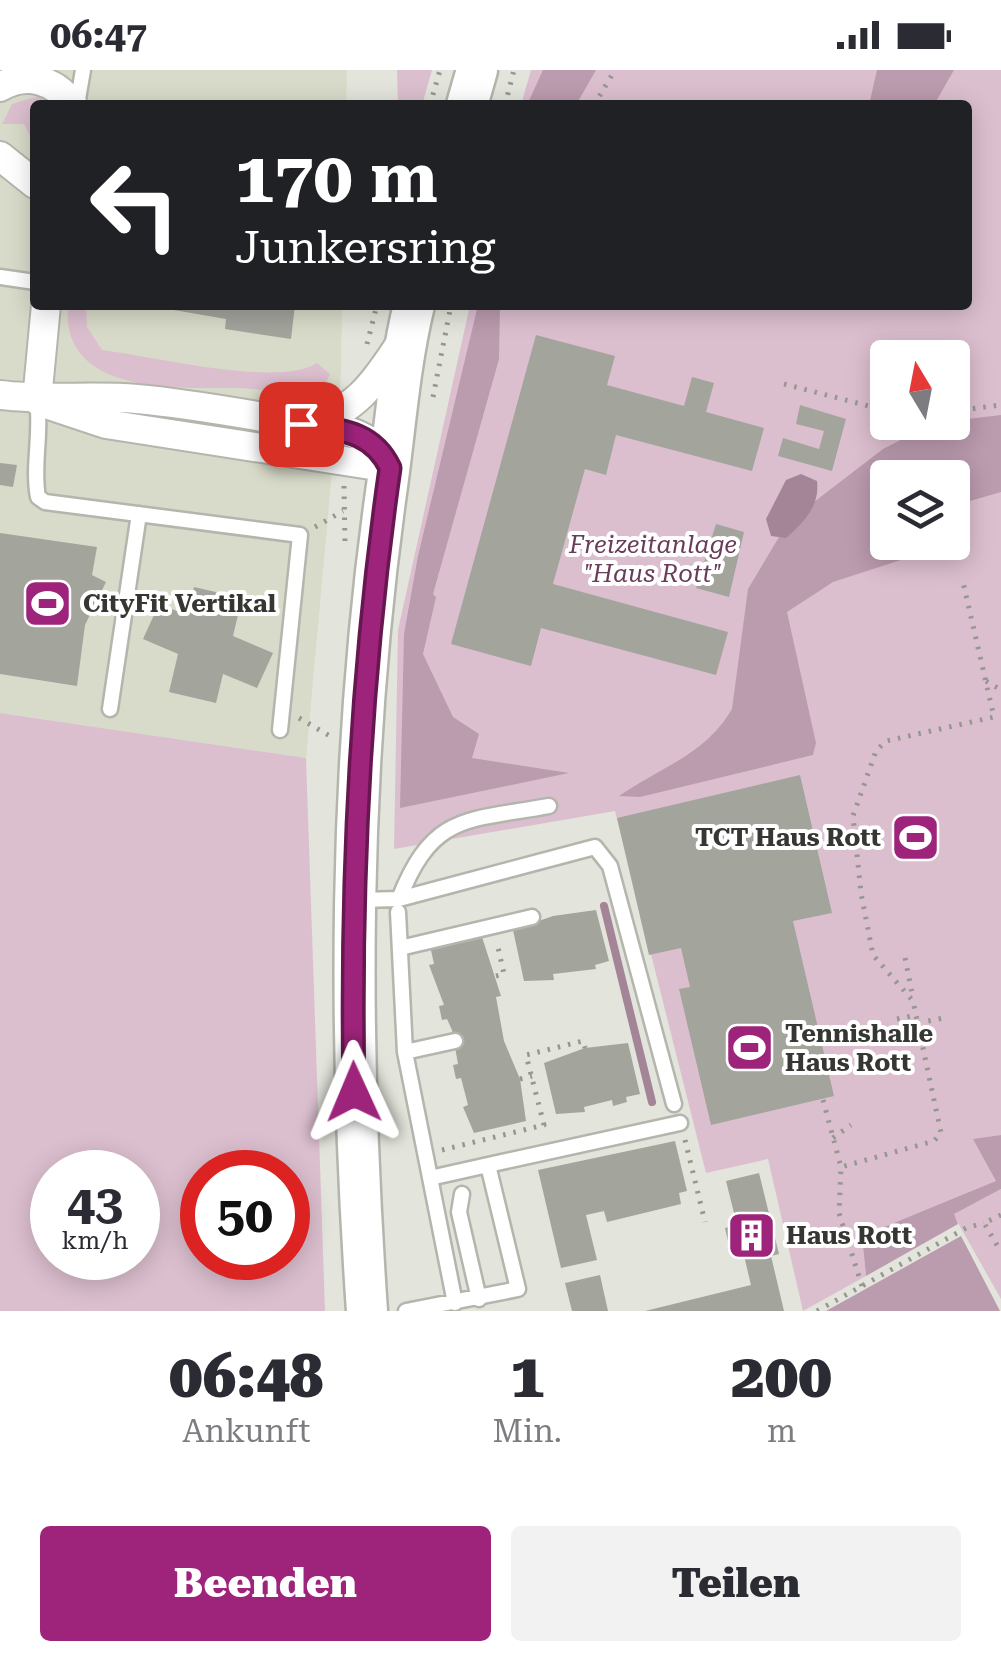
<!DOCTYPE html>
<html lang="de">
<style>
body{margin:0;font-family:"Roboto Serif",serif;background:#f2f2f3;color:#2b2b33;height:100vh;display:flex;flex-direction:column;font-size:38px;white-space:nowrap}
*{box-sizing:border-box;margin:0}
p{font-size:32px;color:#7c7c81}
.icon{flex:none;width:55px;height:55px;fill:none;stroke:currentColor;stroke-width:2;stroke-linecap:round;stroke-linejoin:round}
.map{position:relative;height:1241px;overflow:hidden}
.side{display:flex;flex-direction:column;background:#fff;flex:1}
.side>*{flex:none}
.guide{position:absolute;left:30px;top:30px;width:942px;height:210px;border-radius:10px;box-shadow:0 5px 25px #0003;background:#202124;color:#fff;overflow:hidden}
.needle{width:65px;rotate:350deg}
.tools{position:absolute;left:870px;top:270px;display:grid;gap:20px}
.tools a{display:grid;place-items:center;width:100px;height:100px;border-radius:10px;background:#fff;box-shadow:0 5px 25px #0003;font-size:50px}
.speed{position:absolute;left:30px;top:1080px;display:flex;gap:20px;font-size:50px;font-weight:700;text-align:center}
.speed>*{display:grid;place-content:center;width:130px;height:130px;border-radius:50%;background:#fff;box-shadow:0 5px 25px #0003;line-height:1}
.speed small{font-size:25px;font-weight:400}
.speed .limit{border:15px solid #d22;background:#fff;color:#111}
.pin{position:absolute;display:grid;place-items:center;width:85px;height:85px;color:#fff;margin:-42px;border-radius:20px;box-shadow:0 5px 15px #0006}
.me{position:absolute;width:110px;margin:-55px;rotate:359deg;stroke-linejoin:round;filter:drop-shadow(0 0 8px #0008)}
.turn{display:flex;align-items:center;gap:35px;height:210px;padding:0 40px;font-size:45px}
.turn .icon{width:130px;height:130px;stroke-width:2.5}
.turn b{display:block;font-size:70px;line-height:85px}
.eta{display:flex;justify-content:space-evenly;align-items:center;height:170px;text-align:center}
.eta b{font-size:60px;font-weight:800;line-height:70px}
.action{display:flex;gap:20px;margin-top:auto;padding:20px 40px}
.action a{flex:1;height:115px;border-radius:10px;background:#9e237a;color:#fff;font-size:40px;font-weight:800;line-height:115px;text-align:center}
.action a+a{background:#f2f2f3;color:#2b2b33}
.status{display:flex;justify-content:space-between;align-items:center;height:70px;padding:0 50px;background:#fff;direction:ltr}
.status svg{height:28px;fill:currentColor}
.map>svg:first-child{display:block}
</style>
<div class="status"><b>06:47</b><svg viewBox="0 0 49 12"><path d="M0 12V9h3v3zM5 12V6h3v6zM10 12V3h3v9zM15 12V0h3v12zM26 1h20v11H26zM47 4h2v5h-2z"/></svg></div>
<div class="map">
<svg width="1001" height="1241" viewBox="0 0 1001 1241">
<rect width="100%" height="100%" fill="#e3e4db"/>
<path fill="#d9dbca" d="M0 0H347L346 35H35V235H342L341 302 306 688 0 643Z"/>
<path fill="#dcbfcf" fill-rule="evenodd" d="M397 0H432L422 35H398Z
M531 0H1001V1065L974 1070 997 1111 862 1166 866 1206 803 1241 768 1089 706 1103 615 741 394 779 398 560 470 235H968V35H521ZM888 288H952V352H888ZM888 408H952V472H888Z
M38 26 55 35H35V77L24 54H2L12 34Z
M68 235H86L87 257 102 280C151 286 280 318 317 293L330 304 324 316C292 326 263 318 231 318 171 318 60 323 68 235Z
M0 643 306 688 325 1241H0ZM52 1102H138V1188H52ZM202 1102H288V1188H202Z
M1001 1119V1229L953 1144Z"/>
<path fill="#bb9bae" d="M543 0H596L576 35H527Z
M877 0H954L934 35H869Z
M478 235H500L499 289 433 524 436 527 423 584 453 647 479 664 472 688 569 703 400 738 404 564 418 486Z
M1001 345V422L953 436 952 408H888V472L909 473 913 486 833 512 787 542 816 673 813 685 640 727 619 726C661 697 705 685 732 639L748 519 788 452 883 379 934 353Z
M1001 1065V1119L954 1144 958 1154 866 1206 862 1166 996 1111 973 1069Z
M961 1166 1000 1241H826Z"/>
<path fill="#a48597" d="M801 404 817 411C820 436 804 452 786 468L771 466 766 449 786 410Z"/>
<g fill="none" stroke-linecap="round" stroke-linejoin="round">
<path stroke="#a48597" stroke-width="8" d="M604 836 652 1032"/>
</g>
<path fill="#a3a49c" d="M145 235H295L291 269 225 259 226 249Z
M536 265 615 286 607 315 684 336 692 307 714 313 706 342 764 358 752 401 616 365 606 405 585 399 553 514 728 562 716 605 541 558 531 596 451 574Z
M800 335 846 349 832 401 778 386 783 368 819 379 824 361 796 354Z
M0 393 17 395 13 417 0 415Z
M716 454 744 462 729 527 696 518Z
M0 463 97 477 92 505 106 512 85 555 77 616 0 604Z
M194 517 242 528 233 566 273 583 257 618 223 604 216 633 169 622 178 584 143 569 159 534 187 545Z
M800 705 832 843 793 851 834 1026 711 1055 679 919 690 917 681 878 649 885 617 748Z
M596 840 609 891 595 895 596 899 553 904 554 910 524 911 513 860 553 846Z
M482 867 501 926 496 927 504 971 520 1009 526 1051 474 1063 463 1037 468 1035 461 1008 456 1009 453 995 458 994 452 960 447 949 442 950 439 936 444 935 429 895 434 894 431 880Z
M628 973 640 1024 626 1027 627 1032 613 1036 612 1030 584 1037 585 1042 556 1044 544 993 585 978Z
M675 1071 687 1121 679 1123 681 1134 607 1152 604 1141 586 1145 597 1190 561 1198 538 1100Z
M759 1103 779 1184 771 1186 784 1241H645L751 1215 741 1173 729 1176 725 1158 737 1155 726 1111Z
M600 1205 608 1241H572L565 1213Z"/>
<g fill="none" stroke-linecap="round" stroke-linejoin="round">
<defs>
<path id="lane" d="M77 35 83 0
M0 207 35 212
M37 330C42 363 32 396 38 427L45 432 300 465 280 660
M110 639 139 444
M399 829C433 743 466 751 549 736
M360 830 399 829 595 777 610 796 674 1034
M398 842 405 982 455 1233
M400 878 532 847
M405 982 455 971
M430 1108 488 1095
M462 1124 459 1142 479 1229
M406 1241 518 1219 488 1095 680 1053"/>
<path id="street" d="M0 17C27 1 55 10 73 35
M0 86 35 114
M0 325C46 331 91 325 137 329 206 335 274 350 342 360 366 365 379 376 390 398
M37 330 46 235
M43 333 106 354 390 398
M307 353C353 345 376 311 400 274"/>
<path id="secondary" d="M467 35 477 0
M367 1241C348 967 348 695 386 423 395 361 399 296 414 235"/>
</defs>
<use href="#lane" stroke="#b4b5ac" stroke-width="19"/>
<use href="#street" stroke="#b4b5ac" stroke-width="32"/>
<use href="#secondary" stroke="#b4b5ac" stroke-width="45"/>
<path stroke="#969790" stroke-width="5" stroke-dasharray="2.5 8" stroke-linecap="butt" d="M430 35 440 0
M505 35 514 0
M594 35 615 0
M367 274 377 235
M784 314 888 341
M433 327 451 235
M952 341 1001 335
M344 416 345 474
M315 457 343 441
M986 611 1001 620
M299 648 330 666
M905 888 913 928
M496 906 504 904 497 873
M897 949 916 945
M918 953 949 947
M520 1009 532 1006
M823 1030 841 1097
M833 1068 851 1055
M685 1070 705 1152
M442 1080 544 1055 526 985 583 971 585 978
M1001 1145 984 1153 1001 1182
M862 1216 839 1143 841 1097 934 1071 941 1063 913 931 873 885 861 823 853 746 876 681 886 671 994 647 962 508
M817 1241 966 1158 984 1153"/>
<use href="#lane" stroke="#fff" stroke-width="14"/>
<use href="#street" stroke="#fff" stroke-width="28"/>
<use href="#secondary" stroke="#fff" stroke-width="40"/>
</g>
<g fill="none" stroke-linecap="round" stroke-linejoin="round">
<defs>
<path id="route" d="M301 354C339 360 372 360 390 398 360 606 350 813 354 1022"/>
</defs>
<use href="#route" stroke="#67174f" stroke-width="25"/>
<use href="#route" stroke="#9e237a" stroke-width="18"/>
</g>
<defs>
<symbol id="stadium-square" viewBox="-11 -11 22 22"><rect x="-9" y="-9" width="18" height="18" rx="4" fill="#9e237a" stroke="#fff"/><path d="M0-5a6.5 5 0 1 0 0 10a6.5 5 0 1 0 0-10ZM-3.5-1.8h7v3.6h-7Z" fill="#fff"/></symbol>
<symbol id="building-square" viewBox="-11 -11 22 22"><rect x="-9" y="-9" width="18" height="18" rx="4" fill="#9e237a" stroke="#fff"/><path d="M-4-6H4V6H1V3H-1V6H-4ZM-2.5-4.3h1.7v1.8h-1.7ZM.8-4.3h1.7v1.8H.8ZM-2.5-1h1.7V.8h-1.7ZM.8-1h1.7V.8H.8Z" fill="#fff"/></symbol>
</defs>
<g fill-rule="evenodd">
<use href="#stadium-square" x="20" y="506" width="55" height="55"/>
<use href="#stadium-square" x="888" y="740" width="55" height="55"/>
<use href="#stadium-square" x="722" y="950" width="55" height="55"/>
<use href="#building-square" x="724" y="1138" width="55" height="55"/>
</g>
<g text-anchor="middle" stroke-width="8" stroke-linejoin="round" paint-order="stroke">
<g font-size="25" font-style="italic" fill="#693c58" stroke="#fff">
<text x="653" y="483">Freizeitanlage<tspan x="653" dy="29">"Haus Rott"</tspan></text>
</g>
<g font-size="25" font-weight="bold" fill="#363633" stroke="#fff" text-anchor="start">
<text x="83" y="542">CityFit Vertikal</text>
<text x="881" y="776" text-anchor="end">TCT Haus Rott</text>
<text x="785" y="972">Tennishalle<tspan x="785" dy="29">Haus Rott</tspan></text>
<text x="786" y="1174">Haus Rott</text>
</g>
</g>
</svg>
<div class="tools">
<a><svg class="needle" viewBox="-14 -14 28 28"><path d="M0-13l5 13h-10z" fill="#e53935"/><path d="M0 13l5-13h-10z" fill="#7c7c81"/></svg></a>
<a><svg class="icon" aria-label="layers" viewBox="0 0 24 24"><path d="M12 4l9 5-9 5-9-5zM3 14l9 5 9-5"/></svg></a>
</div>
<div class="speed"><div>43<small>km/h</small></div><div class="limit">50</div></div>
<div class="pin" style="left:301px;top:354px;background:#d93025"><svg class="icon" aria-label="arrive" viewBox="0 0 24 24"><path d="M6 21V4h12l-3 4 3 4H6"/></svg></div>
<svg class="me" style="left:354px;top:1022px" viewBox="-20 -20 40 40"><path d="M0-17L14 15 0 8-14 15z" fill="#9e237a" stroke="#fff" stroke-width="4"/></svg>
<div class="guide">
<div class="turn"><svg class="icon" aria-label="left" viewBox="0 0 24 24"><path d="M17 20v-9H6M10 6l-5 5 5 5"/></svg><div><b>170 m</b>Junkersring</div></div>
</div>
</div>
<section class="side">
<div class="eta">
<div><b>06:48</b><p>Ankunft</p></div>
<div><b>1</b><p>Min.</p></div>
<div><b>200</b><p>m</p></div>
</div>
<div class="action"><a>Beenden</a><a>Teilen</a></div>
</section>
